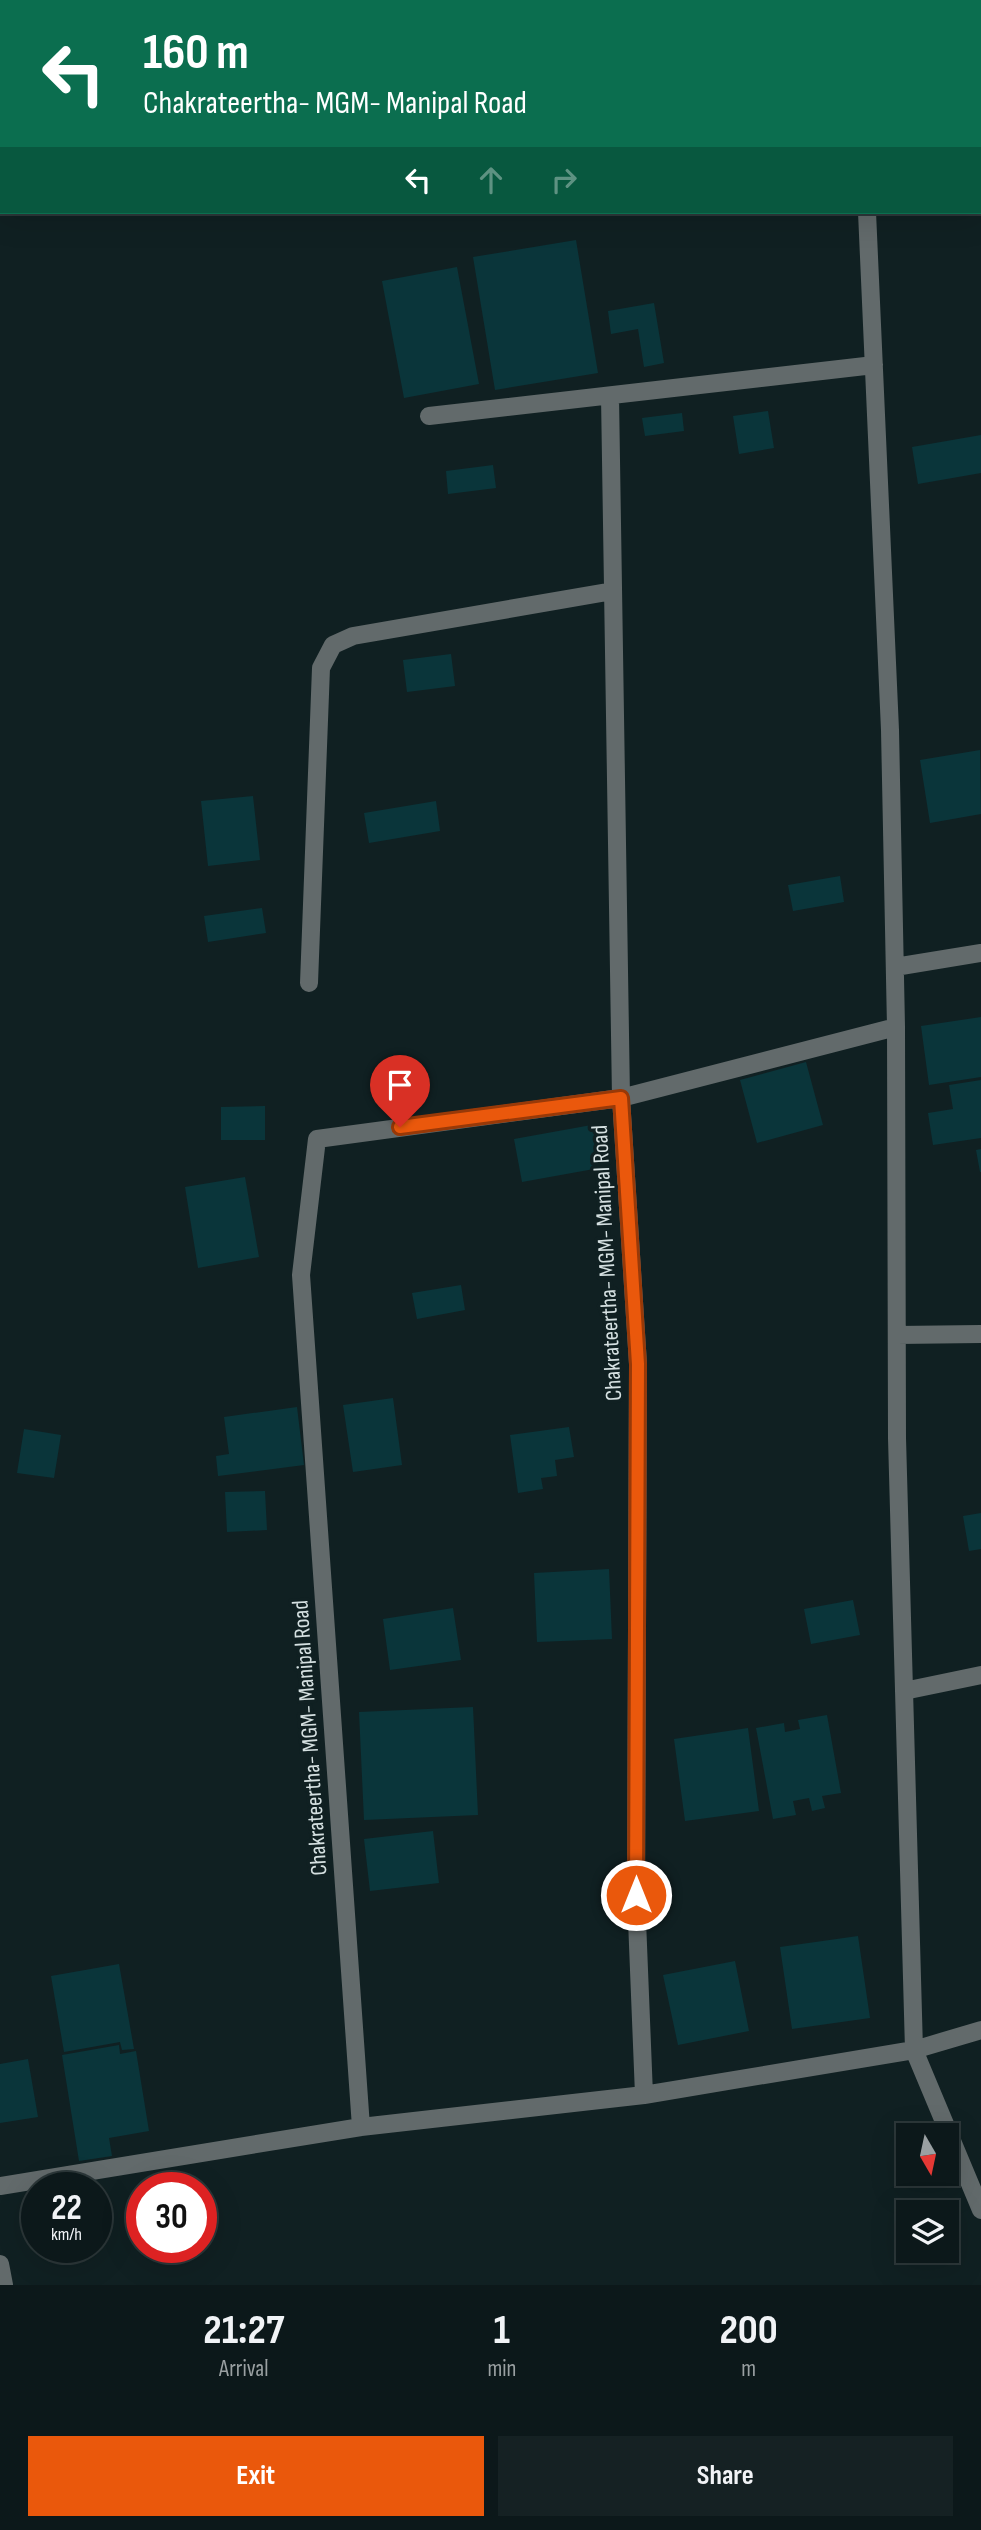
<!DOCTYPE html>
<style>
body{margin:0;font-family:"Sofia Sans Condensed",sans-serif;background:#152123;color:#f1f3f6;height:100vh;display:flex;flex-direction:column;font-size:26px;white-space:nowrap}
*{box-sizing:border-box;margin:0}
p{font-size:23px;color:#9aa0a2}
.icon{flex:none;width:38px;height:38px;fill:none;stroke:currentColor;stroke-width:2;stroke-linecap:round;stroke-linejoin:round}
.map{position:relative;height:2285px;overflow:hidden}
.details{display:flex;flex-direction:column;background:#0c181a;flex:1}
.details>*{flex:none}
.hud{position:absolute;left:0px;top:0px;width:982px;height:214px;box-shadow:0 7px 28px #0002,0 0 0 2px #2c3739;background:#0b6e4f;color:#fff;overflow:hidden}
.needle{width:46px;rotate:171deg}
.controls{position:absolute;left:896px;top:2123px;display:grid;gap:14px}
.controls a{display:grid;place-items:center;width:63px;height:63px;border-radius:0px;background:#0c181a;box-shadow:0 7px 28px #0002,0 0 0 2px #2c3739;font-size:35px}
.speed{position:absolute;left:21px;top:2172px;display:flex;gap:14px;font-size:35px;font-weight:700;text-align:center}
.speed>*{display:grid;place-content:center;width:91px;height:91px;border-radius:50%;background:#0c181a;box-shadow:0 7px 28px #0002,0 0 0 2px #2c3739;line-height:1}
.speed small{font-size:18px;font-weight:400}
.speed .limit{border:10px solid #d22;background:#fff;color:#111}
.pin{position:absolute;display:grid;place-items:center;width:60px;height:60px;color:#fff;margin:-72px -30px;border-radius:50% 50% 50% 0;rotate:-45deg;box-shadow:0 0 7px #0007}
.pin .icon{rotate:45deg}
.me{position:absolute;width:77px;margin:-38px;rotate:0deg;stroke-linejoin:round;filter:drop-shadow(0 0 5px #0008)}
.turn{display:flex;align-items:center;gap:24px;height:147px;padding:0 28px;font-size:32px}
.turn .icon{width:91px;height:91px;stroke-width:2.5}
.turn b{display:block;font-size:49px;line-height:60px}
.lanes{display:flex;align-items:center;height:66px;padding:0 28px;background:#0003;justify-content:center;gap:35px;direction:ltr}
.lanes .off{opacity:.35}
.eta{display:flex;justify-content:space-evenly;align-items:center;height:119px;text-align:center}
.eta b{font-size:42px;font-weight:700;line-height:49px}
.primary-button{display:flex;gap:14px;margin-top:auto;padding:14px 28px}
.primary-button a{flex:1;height:80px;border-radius:0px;background:#ea580c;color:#fff;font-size:28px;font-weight:700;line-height:80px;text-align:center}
.primary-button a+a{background:#152123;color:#f1f3f6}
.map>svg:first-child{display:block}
</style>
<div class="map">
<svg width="981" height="2285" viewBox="0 0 981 2285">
<rect width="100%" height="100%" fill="#102022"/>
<path fill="#0a353a" d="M576 240 598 373 495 390 473 257Z
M457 267 479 384 404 398 382 281Z
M654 303 664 363 644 367 638 329 611 334 608 311Z
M768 411 774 448 739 454 733 416Z
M682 413 684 431 645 436 642 418Z
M981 435V473L918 484 912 447Z
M493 465 496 488 448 494 446 471Z
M451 654 455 686 407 692 403 660Z
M980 750 981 814 930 823 920 760Z
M253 796 260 860 208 866 201 801Z
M436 801 440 831 369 843 364 813Z
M840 876 844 902 793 911 788 885Z
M262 908 266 933 208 942 204 916Z
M981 1017V1077L929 1085 921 1026Z
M806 1062 823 1125 757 1143 740 1080Z
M981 1080V1138L933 1145 928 1113 953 1109 949 1085Z
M265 1106V1140H221V1107Z
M597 1124 605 1167 522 1182 514 1139Z
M981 1149V1172H980L976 1150Z
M245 1177 259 1257 198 1268 185 1187Z
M461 1285 465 1310 417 1319 412 1293Z
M393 1398 402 1465 353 1472 343 1405Z
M297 1407 304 1465 218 1476 216 1456 229 1454 224 1417Z
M569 1427 574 1457 555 1460 557 1476 541 1478 543 1489 518 1493 510 1435Z
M24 1429 61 1435 54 1478 17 1473Z
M265 1491 267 1530 227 1532 225 1492Z
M981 1513V1549L969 1551 963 1516Z
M609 1569 612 1639 537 1642 534 1573Z
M853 1600 860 1635 811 1644 804 1609Z
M453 1608 461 1660 390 1670 383 1619Z
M473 1707 478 1815 364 1820 359 1712Z
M827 1715 841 1793 822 1796 825 1808 812 1811 809 1798 793 1801 796 1815 773 1819 756 1728 784 1723 785 1732 800 1729 798 1720Z
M748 1728 759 1811 685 1821 674 1739Z
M433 1831 439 1883 370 1891 364 1839Z
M858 1936 870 2018 792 2029 780 1947Z
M735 1961 749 2031 678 2045 663 1975Z
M119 1964 134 2049 122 2050 120 2042 64 2052 51 1976Z
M119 2045 120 2054 136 2051 149 2131 109 2138 112 2156 79 2161 62 2055Z
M28 2059 38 2117 0 2123V2064Z"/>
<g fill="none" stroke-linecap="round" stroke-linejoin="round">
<path stroke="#626a6b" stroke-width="18" d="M363 0V2
M980 85H981
M867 212 890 730 896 1027
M610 396 621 1098 896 1027 897 1438 914 2050 981 2030
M429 416 874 365
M895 967 981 953
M309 983 321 668 333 645 353 636 613 591
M897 1335 981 1334
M904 1691 981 1675
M361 2127 644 2095
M0 2186 361 2127 301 1275 317 1139 621 1098 638 1364 636 1895 644 2095 914 2050 981 2210
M0 2264 4 2285"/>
</g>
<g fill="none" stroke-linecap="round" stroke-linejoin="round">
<defs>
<path id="route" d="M400 1127 621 1098 638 1364 636 1895"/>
</defs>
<use href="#route" stroke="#983908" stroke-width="18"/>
<use href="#route" stroke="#ea580c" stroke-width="12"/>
</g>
<g text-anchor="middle" stroke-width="7" stroke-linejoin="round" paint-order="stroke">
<g font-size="23" fill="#d5e0e1" stroke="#102022">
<text transform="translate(606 1263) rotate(-93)" y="8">Chakrateertha- MGM- Manipal Road</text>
<text transform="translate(309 1738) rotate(-94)" y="8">Chakrateertha- MGM- Manipal Road</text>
</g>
</g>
</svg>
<div class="controls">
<a><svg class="needle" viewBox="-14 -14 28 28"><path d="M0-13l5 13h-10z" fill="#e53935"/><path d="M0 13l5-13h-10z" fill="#9aa0a2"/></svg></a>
<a><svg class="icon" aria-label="layers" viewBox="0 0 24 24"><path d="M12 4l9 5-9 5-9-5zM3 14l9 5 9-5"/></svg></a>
</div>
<div class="speed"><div>22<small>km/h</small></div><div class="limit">30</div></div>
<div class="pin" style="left:400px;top:1127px;background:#d93025"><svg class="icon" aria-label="arrive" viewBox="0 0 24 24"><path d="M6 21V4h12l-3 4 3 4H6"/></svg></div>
<svg class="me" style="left:636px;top:1895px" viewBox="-20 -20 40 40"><circle r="17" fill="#ea580c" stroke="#fff" stroke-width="3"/><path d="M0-11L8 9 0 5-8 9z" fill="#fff"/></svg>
<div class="hud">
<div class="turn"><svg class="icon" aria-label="left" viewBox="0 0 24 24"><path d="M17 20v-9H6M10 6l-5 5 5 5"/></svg><div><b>160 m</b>Chakrateertha- MGM- Manipal Road</div></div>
<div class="lanes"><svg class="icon" aria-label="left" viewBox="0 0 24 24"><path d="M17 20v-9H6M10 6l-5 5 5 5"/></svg><svg class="icon off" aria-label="ahead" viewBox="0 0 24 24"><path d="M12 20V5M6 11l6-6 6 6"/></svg><svg class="icon off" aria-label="right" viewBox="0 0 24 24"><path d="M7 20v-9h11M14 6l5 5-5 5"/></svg></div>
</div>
</div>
<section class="details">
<div class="eta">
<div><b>21:27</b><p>Arrival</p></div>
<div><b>1</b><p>min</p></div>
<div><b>200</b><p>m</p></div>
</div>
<div class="primary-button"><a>Exit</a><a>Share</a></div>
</section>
